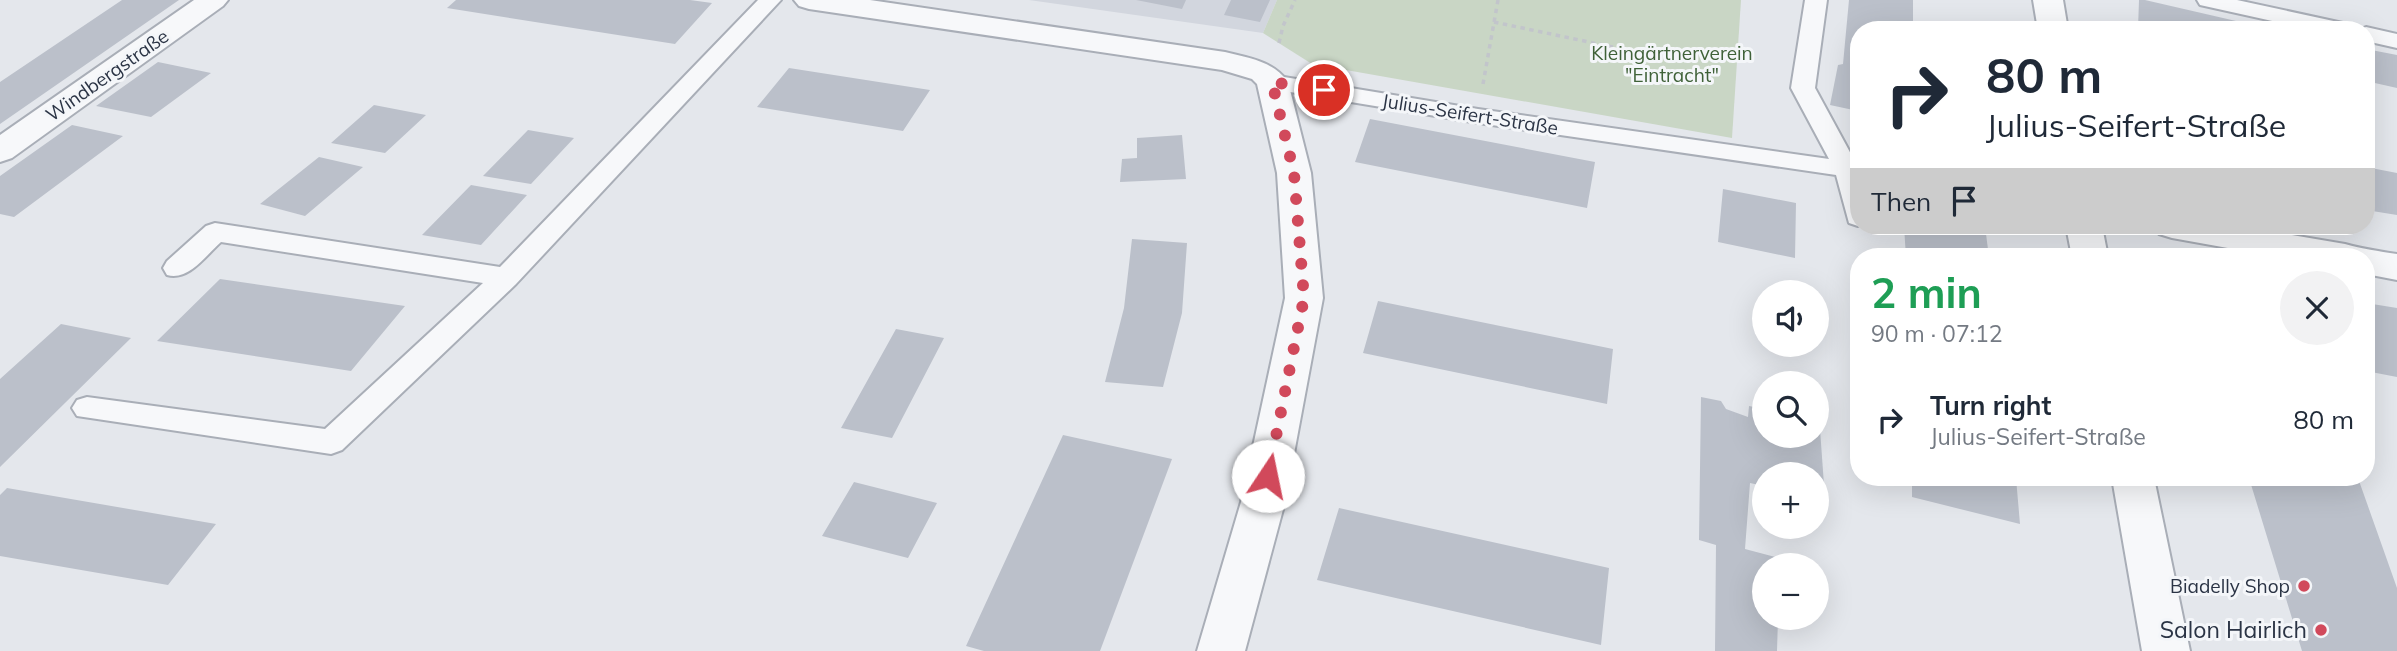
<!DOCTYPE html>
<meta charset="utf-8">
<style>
body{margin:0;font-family:Mulish,sans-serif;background:#f2f2f3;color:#1f2937;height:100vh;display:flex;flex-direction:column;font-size:26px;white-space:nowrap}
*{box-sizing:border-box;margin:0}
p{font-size:23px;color:#747a83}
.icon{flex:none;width:38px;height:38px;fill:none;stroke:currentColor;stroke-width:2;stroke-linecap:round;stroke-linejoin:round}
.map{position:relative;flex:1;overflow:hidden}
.details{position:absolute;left:1850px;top:248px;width:525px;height:238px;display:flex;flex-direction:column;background:#fff;border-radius:28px;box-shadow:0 7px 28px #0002}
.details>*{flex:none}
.banner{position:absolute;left:1850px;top:21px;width:525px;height:214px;border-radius:28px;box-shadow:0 7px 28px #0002;background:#fff;color:#1f2937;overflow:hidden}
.tools{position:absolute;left:1752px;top:280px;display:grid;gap:14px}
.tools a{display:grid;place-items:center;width:77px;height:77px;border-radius:50%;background:#fff;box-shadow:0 7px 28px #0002;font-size:35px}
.pin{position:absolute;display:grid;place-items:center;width:60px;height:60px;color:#fff;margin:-30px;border:4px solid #fff;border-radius:50%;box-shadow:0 2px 7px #0007}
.me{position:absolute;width:77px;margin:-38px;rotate:11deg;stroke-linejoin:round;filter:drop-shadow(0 0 5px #0008)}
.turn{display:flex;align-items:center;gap:24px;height:147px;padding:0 21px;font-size:32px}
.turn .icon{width:91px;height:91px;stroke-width:2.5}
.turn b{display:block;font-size:49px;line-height:60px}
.then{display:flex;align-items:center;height:66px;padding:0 21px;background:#0003;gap:14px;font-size:26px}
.round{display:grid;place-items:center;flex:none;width:74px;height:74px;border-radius:37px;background:#f2f2f3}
.summary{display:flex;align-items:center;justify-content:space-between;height:119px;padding:0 21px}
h1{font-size:42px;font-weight:700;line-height:52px;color:#1e9e55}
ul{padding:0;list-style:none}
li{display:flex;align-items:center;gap:21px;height:105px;padding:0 21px}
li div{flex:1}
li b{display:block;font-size:26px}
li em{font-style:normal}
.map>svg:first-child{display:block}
</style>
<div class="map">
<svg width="2397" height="651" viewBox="0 0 2397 651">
<rect width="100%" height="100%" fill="#e4e7ec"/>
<path fill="#d2d6de" d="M1029 0H1277L1263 33Z"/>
<path fill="#c9d6c5" d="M1277 0H1741L1732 138 1312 64 1263 33Z"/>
<path fill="#bbc0ca" d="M122 0H179L0 124V82Z
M456 0H690L712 3 675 44 447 8Z
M1136 0H1186L1182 9Z
M1231 0H1270L1260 22 1224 15Z
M1849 0H1913V30H1858V111L1830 105 1838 65 1843 64Z
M2139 0H2145L2275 30H2141L2138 29Z
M2366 49 2397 55V88L2366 81Z
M158 62 211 73 151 117 96 106Z
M789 68 930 90 903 131 757 107Z
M374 105 426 115 385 153 331 143Z
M1370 119 1595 162 1587 208 1355 162Z
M72 125 123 136 14 217 0 214V176Z
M528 130 574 138 531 184 483 176Z
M1182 135 1186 179 1120 182 1122 159 1137 158V138Z
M319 157 363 167 305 216 260 204Z
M2366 167 2397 173V215L2366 210Z
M471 185 527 195 481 245 422 235Z
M1723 189 1796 203 1795 258 1718 242Z
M1904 226H1985L1989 257H1906Z
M1132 239 1187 243 1182 313 1163 387 1105 382 1124 308Z
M220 279 405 306 351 371 157 341Z
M1378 301 1613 349 1607 404 1363 353Z
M2366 303 2397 308V377L2366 371Z
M61 324 131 338 0 467V379Z
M896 329 944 338 892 438 841 428Z
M1701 397 1721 401 1726 409 1748 417 1749 406 1764 409V436H1816V428L1820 429 1825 499 1816 497V474H1764V486L1750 483 1745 549 1779 558V565H1764V618H1778L1777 651H1715L1716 545 1699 540Z
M1063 435 1172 459 1100 651H984L966 646Z
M1912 478H2016L2020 524 1912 497Z
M2249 478H2358L2397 588V651H2302Z
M854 482 937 503 908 558 822 536Z
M7 488 216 524 168 585 0 556V495Z
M1339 508 1609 568 1601 645 1317 580Z"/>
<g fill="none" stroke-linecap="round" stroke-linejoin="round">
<defs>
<path id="lane" d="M758 0H781L516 284 342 450 331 454 77 416 72 408 77 400 87 397 325 429 483 283 221 242C205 256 189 281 167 275L163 268 167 261 206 226 215 223 500 267Z
M1805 0H1827L1815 88 1858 167V226L1849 223 1836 175 1478 123 1272 89 1264 87 1260 82 1264 77 1272 75 1478 109 1829 159 1791 88Z
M2197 0H2237L2352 25 2355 30H2313L2200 5Z
M2366 27 2397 34V48L2366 41V30H2358Z"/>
<path id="street" d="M194 0H228L223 6 12 158 0 162V135Z
M794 0H870L1225 52C1249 58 1273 61 1288 82L1311 173 1323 298 1285 502 1245 651H1197L1241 502 1285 298 1277 173 1257 84 1252 79 1222 70 809 9 799 6Z
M2033 0H2063L2068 30H2038Z
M2066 226H2102L2108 257H2072Z
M2154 226H2238L2345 244C2362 249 2378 251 2397 254V280L2366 274V257H2278L2172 238 2159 234Z
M2112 478H2154L2190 651H2142Z"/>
</defs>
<use href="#lane" stroke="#a9aeb7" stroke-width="4"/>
<use href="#street" stroke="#a9aeb7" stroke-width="4"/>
<path stroke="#c2c5cb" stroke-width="3.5" stroke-dasharray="4.5 4.5" stroke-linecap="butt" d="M1494 22 1622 49
M1279 43 1283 26 1295 0
M1483 84 1498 0"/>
<use href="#lane" fill="#f7f8fa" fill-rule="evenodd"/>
<use href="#street" fill="#f7f8fa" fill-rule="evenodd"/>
</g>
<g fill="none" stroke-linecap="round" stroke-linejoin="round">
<path stroke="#d1495b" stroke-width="12" stroke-dasharray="0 21.6" d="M1268 476 1304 298 1294 173 1272 82 1324 90"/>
</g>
<g fill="#d1495b" stroke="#f4f6f9" stroke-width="2.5">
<circle cx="2304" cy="586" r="7"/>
<circle cx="2321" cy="630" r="7"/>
</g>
<g text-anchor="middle" stroke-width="6" stroke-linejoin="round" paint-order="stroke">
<g font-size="19" fill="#3f6138" stroke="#f4f6f9">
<text x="1672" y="60">Kleingärtnerverein<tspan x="1672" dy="22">"Eintracht"</tspan></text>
</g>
<g font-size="19" fill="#2b3445" stroke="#f4f6f9">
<text transform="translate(107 75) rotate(-35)" y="7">Windbergstraße</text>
<text transform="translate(1470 114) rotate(9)" y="7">Julius-Seifert-Straße</text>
</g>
<g font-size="19" fill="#2b3445" stroke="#f4f6f9" text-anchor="end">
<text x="2290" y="593">Biadelly Shop</text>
</g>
<g font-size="23" fill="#2b3445" stroke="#f4f6f9" text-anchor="end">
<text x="2307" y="638">Salon Hairlich</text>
</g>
</g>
</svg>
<div class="tools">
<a><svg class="icon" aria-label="sound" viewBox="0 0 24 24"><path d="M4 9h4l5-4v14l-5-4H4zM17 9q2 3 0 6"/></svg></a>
<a><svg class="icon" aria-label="search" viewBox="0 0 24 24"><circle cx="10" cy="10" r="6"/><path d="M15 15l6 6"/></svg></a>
<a>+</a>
<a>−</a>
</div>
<div class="pin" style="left:1324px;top:90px;background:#d93025"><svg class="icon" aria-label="arrive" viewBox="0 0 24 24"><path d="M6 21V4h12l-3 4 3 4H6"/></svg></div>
<svg class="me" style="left:1268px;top:476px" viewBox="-20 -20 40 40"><circle r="19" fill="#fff"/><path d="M0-13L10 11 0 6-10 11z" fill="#d1495b"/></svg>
<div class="banner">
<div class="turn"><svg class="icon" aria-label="right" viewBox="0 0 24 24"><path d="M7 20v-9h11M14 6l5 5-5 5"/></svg><div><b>80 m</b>Julius-Seifert-Straße</div></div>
<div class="then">Then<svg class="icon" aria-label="arrive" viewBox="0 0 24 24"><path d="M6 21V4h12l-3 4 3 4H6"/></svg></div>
</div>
<section class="details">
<div class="summary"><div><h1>2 min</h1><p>90 m · 07:12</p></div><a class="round"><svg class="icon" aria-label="close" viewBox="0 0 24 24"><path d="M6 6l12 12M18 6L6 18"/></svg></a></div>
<ul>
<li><svg class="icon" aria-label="right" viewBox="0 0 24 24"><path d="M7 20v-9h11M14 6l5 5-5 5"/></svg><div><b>Turn right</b><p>Julius-Seifert-Straße</p></div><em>80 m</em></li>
</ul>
</section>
</div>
